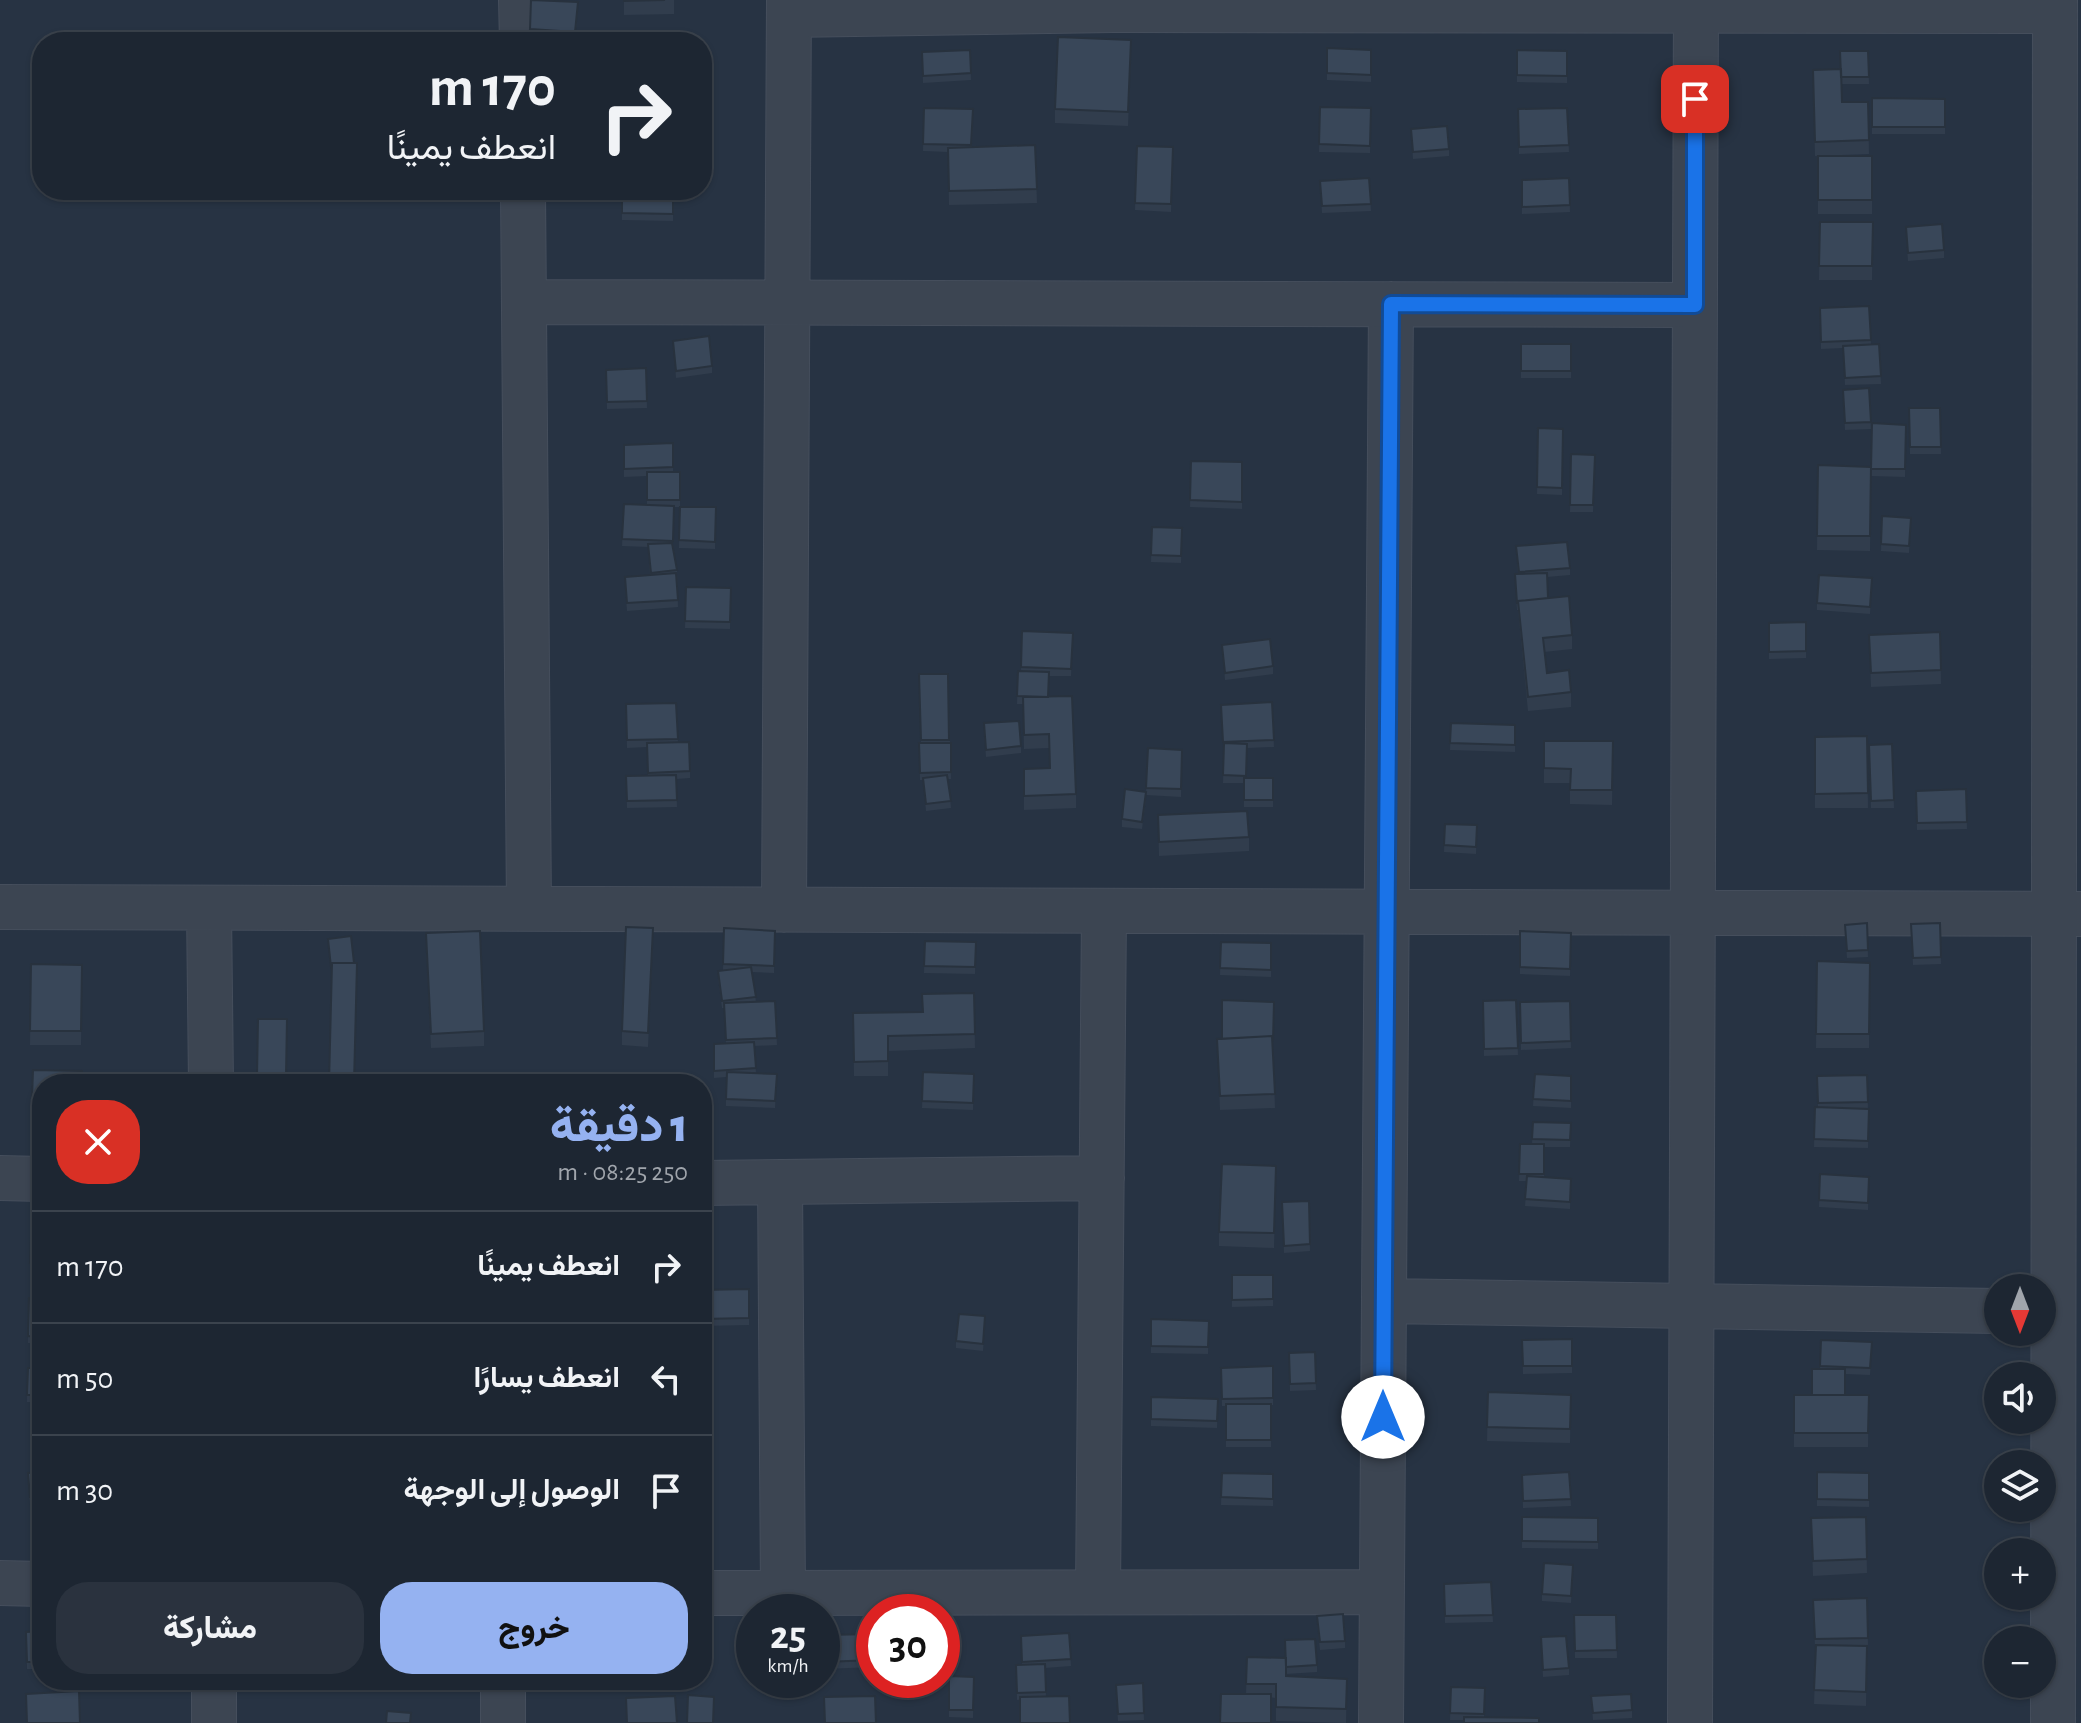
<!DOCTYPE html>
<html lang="ar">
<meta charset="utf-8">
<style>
body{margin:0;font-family:"Alegreya Sans",Vazirmatn,sans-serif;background:#2a323e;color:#f1f3f6;direction:rtl;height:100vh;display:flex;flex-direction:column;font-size:30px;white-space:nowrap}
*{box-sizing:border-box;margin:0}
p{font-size:26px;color:#a0a5ac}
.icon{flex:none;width:44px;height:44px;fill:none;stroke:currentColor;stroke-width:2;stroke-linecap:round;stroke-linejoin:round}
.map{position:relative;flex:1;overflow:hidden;direction:ltr}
.drawer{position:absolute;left:32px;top:1074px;width:680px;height:616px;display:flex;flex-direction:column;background:#1d2632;border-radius:32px;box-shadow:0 2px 6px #0004,0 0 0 2px #3b434d;direction:rtl}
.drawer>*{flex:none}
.hud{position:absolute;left:32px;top:32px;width:680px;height:168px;border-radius:32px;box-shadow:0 2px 6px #0004,0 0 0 2px #3b434d;direction:rtl;background:#1d2632;color:#f1f3f6;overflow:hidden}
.needle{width:52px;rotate:180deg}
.buttons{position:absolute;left:1984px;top:1274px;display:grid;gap:16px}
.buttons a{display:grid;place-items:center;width:72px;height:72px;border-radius:50%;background:#1d2632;box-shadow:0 2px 6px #0004,0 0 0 2px #3b434d;font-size:40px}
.speed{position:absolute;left:736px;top:1594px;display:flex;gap:16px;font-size:40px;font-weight:700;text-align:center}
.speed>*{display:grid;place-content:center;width:104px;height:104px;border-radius:50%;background:#1d2632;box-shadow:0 2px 6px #0004,0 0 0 2px #3b434d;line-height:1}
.speed small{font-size:20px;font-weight:400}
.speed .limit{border:12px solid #d22;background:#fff;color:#111}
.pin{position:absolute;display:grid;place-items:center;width:68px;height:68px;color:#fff;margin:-34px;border-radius:16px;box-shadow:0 4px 12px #0006}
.me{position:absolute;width:88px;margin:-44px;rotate:0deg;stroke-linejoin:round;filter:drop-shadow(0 0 6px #0008)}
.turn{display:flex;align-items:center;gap:28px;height:168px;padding:0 24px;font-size:36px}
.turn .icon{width:104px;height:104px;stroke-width:2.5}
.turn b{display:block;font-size:56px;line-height:68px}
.round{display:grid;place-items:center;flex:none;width:84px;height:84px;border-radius:32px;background:#2a323e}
.head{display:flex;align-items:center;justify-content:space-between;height:136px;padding:0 24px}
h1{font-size:48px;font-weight:800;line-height:60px;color:#95b2f1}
.primary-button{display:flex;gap:16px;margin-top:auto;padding:16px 24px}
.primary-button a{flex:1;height:92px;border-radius:32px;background:#95b2f1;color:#111;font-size:32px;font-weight:800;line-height:92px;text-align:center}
.primary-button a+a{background:#2a323e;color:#f1f3f6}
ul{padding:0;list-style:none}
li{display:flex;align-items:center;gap:24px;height:112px;padding:0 24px;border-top:2px solid #3b434d}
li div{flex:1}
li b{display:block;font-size:30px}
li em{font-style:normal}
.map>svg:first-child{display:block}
</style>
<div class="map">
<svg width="2081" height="1723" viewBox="0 0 2081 1723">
<rect width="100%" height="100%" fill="#273343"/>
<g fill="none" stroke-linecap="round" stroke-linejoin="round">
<defs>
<path id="minor" d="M521 0 522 42
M789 15 1113 10 2055 11
M523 190 529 909
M524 302 1695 305
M0 907 2081 914
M209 908 211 1084
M784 910 789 0
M0 1178 42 1179
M780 1182 783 1592
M702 1183 1102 1178
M1384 1301 1998 1311
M0 1583 42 1584
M1098 1592 1104 912
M702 1593 1382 1592
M214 1680V1723
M503 1723V1680
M1381 1723 1391 304
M1690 1723 1696 0
M2053 1723 2055 0"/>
</defs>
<use href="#minor" stroke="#454e5c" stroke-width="46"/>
<use href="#minor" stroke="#3c4552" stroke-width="44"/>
</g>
<path fill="#313d4d" d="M531 0 578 9 575 39 530 37Z
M624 0H674V14L624 15Z
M1327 48 1371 50V82L1327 80Z
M970 50 971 80 923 83 922 52Z
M1517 50 1567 51V83L1517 82Z
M1868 51 1869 84H1842V102H1868L1869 154 1815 156 1813 84 1841 69Z
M1131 54 1128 126 1055 123V109Z
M1872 98 1945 99V134H1872Z
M1320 107 1371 108 1370 153 1319 152Z
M924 108 973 109 972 147 1035 145 1037 203 949 205 948 152 923 151Z
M1567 108 1569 152 1519 154 1518 109Z
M1411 129 1449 149V156L1413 159Z
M1137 146 1173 147 1171 212 1135 210Z
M1818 156H1872V214H1818Z
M1369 178 1371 211 1322 213 1320 181Z
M1569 178 1570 212 1522 214V180Z
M622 190H673V221L622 220Z
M1820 222H1873L1872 280H1819Z
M1906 234 1944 250V258L1908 261Z
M1869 306 1871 345 1879 344 1881 384 1845 385 1843 348 1821 349 1820 308Z
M673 341 712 366V373L676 378Z
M1521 344H1571V378H1521Z
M646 368 647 408 607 409 606 370Z
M1869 388 1871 429 1845 430 1843 390Z
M1909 408H1940L1941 454H1910Z
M1906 425 1905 477 1871 476 1870 551 1817 550 1818 465 1870 467Z
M1538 428 1563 429 1562 495 1537 494Z
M673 443V472H680V507H674L673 544 677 570 678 607 627 611 625 584 650 575 648 547 622 546 624 504 647 505V476L624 477V445Z
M1571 454 1595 455 1593 512H1570Z
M1191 461 1242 462V509L1190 507Z
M680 507H716L715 549 679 548Z
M1882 516 1911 518 1909 553 1881 551Z
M1152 527 1182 528 1181 563 1151 562Z
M1516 546 1570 568V575L1547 577 1548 598 1572 635V649L1544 652 1547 673 1571 692V707L1528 711 1518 610H1517L1515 574H1518Z
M1872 578 1870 614 1817 610V603Z
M686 587 731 588 730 629 685 628Z
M1806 622V658L1769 659V623Z
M1022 631 1073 633 1071 676H1049L1048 697 1076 794V808L1024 810V769L1050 768 1049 748 1024 749 1023 704H1017L1018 671H1021Z
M1940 632 1941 684 1871 687 1869 635Z
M1222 645 1273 666V674L1225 680Z
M919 674H948L951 779H948L951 808 926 811 923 780H920L919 750 921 743Z
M1272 702 1274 747 1247 748 1246 778H1273V807H1244V783H1223L1224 749 1221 705Z
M676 703 678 742 690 771V778L676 779 677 807 627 808 626 776H648L647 747 627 748 626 704Z
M1451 723 1515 725V752L1450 750Z
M984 731 1021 746V753L986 757Z
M1867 736 1868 808H1815V737Z
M1544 741H1613L1612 805 1570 804V783H1544Z
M1892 744 1894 808H1871L1869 745Z
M1148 748 1182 750 1181 797 1146 795Z
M1966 789 1967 829 1917 830 1916 791Z
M1146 799 1142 829 1122 827V819Z
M1158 815 1249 837V851L1159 856Z
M1445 824 1477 825 1476 854 1444 852Z
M1867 923 1868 957 1847 958 1845 932Z
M1940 923 1941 964 1913 965 1911 924Z
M724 928 775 931 774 973 752 972 756 1002 775 1001 777 1045 754 1046 756 1073 777 1074 775 1108 726 1106V1077L714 1078V1044H726L724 1008H722L718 978V971L723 970Z
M1520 931 1571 933 1570 976 1520 974Z
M925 941 976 942 975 974 924 973Z
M653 942 648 1047 622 1045V1031Z
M1221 942 1271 943V977L1220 975Z
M426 947 484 1031V1046L431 1048Z
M1817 961 1870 963 1869 1048H1816Z
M31 964 82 965 81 1045H30Z
M974 993 975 1048 888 1051V1076H854L853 1013 922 1012Z
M1516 1000 1518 1055 1484 1056 1483 1001Z
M1570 1001 1571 1048 1521 1050 1520 1002Z
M258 1019H287L286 1084H257Z
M1217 1039 1273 1048 1275 1108 1220 1110Z
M33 1070 42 1084V1105H32Z
M923 1072 974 1074 973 1110 922 1108Z
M1535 1074 1571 1076V1108L1533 1106Z
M1867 1075 1868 1109H1869L1868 1148 1814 1147 1815 1107H1818L1817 1076Z
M1533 1122 1571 1123 1570 1147H1544V1177L1571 1179 1570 1209 1525 1206 1527 1181H1519L1520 1144H1532Z
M1276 1166 1274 1248 1219 1246V1232Z
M1820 1174 1869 1177 1868 1210 1819 1207Z
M1309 1201 1310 1251 1284 1253 1282 1202Z
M31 1237H42V1270H30Z
M1232 1275H1273V1306L1232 1307Z
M749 1289V1325L702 1326V1290Z
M29 1298H42V1344L28 1343Z
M1151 1319 1209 1321 1208 1354 1151 1353Z
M985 1323 983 1351 956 1348V1341Z
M1572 1339V1373L1523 1374 1522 1340Z
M1821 1340 1872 1342 1870 1375 1845 1374V1395H1869L1868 1447H1794V1395H1812L1820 1369Z
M1315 1352 1316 1390 1290 1391 1289 1353Z
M1273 1366V1405H1271V1447H1226V1406H1222L1221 1368Z
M28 1368H42V1402H27Z
M1488 1392 1571 1395 1570 1443 1487 1441Z
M1151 1397 1218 1399 1217 1428 1151 1426Z
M42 1472V1504L30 1505 28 1473Z
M1569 1472 1571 1506 1523 1508 1522 1475Z
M1817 1472 1869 1473V1507L1817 1506Z
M1222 1473 1273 1474V1506L1221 1505Z
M1522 1517 1598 1518V1549L1522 1548Z
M1866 1517 1867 1573 1813 1576 1811 1518Z
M1573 1565 1571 1603 1542 1601V1594Z
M1491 1582 1493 1622 1445 1623 1444 1584Z
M1867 1598 1868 1645 1846 1646H1867L1866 1706 1814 1704 1816 1647H1815L1813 1600Z
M1574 1615H1616L1617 1658H1575Z
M1317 1623 1345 1641V1648L1320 1650Z
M42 1631V1669H27L26 1632Z
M1069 1633 1071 1666 1045 1668 1046 1696 1017 1700 1016 1665H1022L1021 1636Z
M873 1634V1667L824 1669 823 1635Z
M1541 1637 1569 1668V1675L1543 1677Z
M1247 1657 1317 1665V1672L1286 1674V1676L1347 1679 1346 1723 1276 1721V1698L1246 1694Z
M949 1676 974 1677 973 1718 949 1717Z
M1143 1683 1144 1720 1118 1721 1116 1692Z
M1451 1687 1485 1688 1484 1717 1464 1720H1450Z
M1591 1696 1632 1710V1718L1593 1720Z"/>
<path fill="#394759" stroke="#28323e" stroke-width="2" d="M531 0 578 2 575 32 530 29Z
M624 0H665L624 1Z
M1058 37 1131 40 1128 112 1055 109Z
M1327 48 1371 50V75L1327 73Z
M970 50 971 73 923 76 922 52Z
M1517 50 1567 51V76L1517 75Z
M1840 51H1868L1869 77H1841Z
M1841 69 1842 102H1868L1869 140 1815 142 1813 70Z
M1872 98 1945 99V127H1872Z
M1320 107 1371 108 1370 146 1319 144Z
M924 108 973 109 971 145 923 144Z
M1567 108 1569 145 1519 147 1518 109Z
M1447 126 1449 149 1413 152 1411 129Z
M1035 145 1037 189 949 191 948 148Z
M1137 146 1173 147 1171 204 1135 203Z
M1818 156H1872V200H1818Z
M1369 178 1371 204 1322 206 1320 181Z
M1569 178 1570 205 1522 207V180Z
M622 190H673V214L622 213Z
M1820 222H1873L1872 266H1819Z
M1942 224 1944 250 1908 253 1906 227Z
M1869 306 1871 340 1821 342 1820 308Z
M709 336 712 366 676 371 673 341Z
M1521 344H1571V371H1521Z
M1879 344 1881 376 1845 378 1843 346Z
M646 368 647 401 607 402 606 370Z
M1869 388 1871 422 1845 423 1843 390Z
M1909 408H1940L1941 447H1910Z
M1872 423 1906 425 1905 469H1871Z
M1538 428 1563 429 1562 488 1537 487Z
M673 443V467L624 469V445Z
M1571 454 1595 455 1593 505H1570Z
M1191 461 1242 462V502L1190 500Z
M1818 465 1871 467 1870 536H1817Z
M647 472H680V500H647Z
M624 504 674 506 673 541 622 539Z
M680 507H716L715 542 679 540Z
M1882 516 1911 518 1909 546 1881 544Z
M1152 527 1182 528 1181 556 1151 555Z
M1567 542 1570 568 1519 572 1516 546Z
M672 543 677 570 651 573 648 544Z
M676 573 678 600 627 603 625 577Z
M1547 573 1548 598 1518 601V603H1517L1515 574Z
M1819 575 1872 578 1870 607 1817 603Z
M686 587 731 588 730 622 685 621Z
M1569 596 1572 635 1543 638 1547 673 1569 670 1571 692 1528 697 1518 601Z
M1806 622V651L1769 652V623Z
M1022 631 1073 633 1071 669 1021 667Z
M1940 632 1941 670 1871 673 1869 635Z
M1270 639 1273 666 1225 673 1222 645Z
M1018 671 1049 672 1048 697 1017 696Z
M919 674H948L949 740H921Z
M1072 696 1076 794 1024 796V769L1050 768 1049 734 1024 735 1023 697Z
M1272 702 1274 740 1223 742 1221 705Z
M676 703 678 739 627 740 626 704Z
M1019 721 1021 746 986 750 984 723Z
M1451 723 1515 725V745L1450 743Z
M1867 736 1868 793 1815 794V737Z
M1544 741H1613L1612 790H1570L1571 769 1544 768Z
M689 742 690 771 648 773 647 743Z
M919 743H951V772L920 773Z
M1224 743 1247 744 1246 776 1223 775Z
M1892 744 1894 800 1871 801 1869 745Z
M1148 748 1182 750 1181 789 1146 788Z
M676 775 677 800 627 801 626 776Z
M947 775 951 801 926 804 923 778Z
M1244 778H1273V800H1244Z
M1125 789 1146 792 1142 822 1122 819Z
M1966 789 1967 822 1917 823 1916 791Z
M1247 811 1249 837 1159 842 1158 815Z
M1445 824 1477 825 1476 847 1444 845Z
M1867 923 1868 950 1847 951 1845 925Z
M1940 923 1941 957 1913 958 1911 924Z
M626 927 653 928 648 1033 622 1031Z
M724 928 775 931 774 966 723 964Z
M480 931 484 1031 431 1034 426 933Z
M1520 931 1571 933 1570 969 1520 967Z
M351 936 354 963H332V966L331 967 328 939Z
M925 941 976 942 975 967 924 966Z
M1221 942 1271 943V970L1220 968Z
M1817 961 1870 963 1869 1034H1816Z
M332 963H357L354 1084H329Z
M31 964 82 965 81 1031H30Z
M751 967 756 997 722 1001 718 971Z
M974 993 975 1034 888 1036V1061L854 1062 853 1013 923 1012 922 994Z
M1222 1000 1274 1002 1273 1041 1272 1036 1222 1039Z
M1516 1000 1518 1048 1484 1049 1483 1001Z
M775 1001 777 1038 726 1040 724 1003Z
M1570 1001 1571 1041 1521 1043 1520 1002Z
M258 1019H287L286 1076H257Z
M1272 1036 1275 1094 1220 1096 1217 1039Z
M754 1042 756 1068 714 1071V1044Z
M33 1070 82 1071V1084H42V1098H32Z
M727 1072 777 1074 775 1101 726 1099Z
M923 1072 974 1074 973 1103 922 1101Z
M432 1073H484V1084H432Z
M1535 1074 1571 1076V1101L1533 1099Z
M1867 1075 1868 1102 1818 1103 1817 1076Z
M1815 1107 1869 1109 1868 1141 1814 1139Z
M1533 1122 1571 1123 1570 1140 1532 1139Z
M1520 1144H1544V1174H1519Z
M1222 1164 1276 1166 1274 1233 1219 1232Z
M1820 1174 1869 1177 1868 1203 1819 1200Z
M1527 1176 1571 1179 1570 1202 1525 1199Z
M1309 1201 1310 1244 1284 1246 1282 1202Z
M31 1237H42V1263H30Z
M1232 1275H1273V1299L1232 1300Z
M749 1289V1318L702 1319V1290Z
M29 1298H42V1337L28 1336Z
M959 1314 985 1316 983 1344 956 1341Z
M1151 1319 1209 1321 1208 1347 1151 1346Z
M1572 1339V1366H1523L1522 1340Z
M1821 1340 1872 1342 1870 1368 1820 1366Z
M1315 1352 1316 1383 1290 1384 1289 1353Z
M1273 1366V1398L1222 1399 1221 1368Z
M28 1368H42V1395H27Z
M1812 1369H1845V1395H1812Z
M1488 1392 1571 1395 1570 1429 1487 1427Z
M1794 1395H1869L1868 1433H1794Z
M1151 1397 1218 1399 1217 1421 1151 1419Z
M1226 1404H1271V1440H1226Z
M42 1472V1497H30L28 1473Z
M1569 1472 1571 1499 1523 1501 1522 1475Z
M1817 1472 1869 1473V1500L1817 1499Z
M1222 1473 1273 1474V1499L1221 1497Z
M1522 1517 1598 1518V1542L1522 1541Z
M1866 1517 1867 1559 1813 1561 1811 1518Z
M1544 1563 1573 1565 1571 1596 1542 1594Z
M1491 1582 1493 1615 1445 1616 1444 1584Z
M1867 1598 1868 1638 1815 1639 1813 1600Z
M1343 1614 1345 1641 1320 1642 1317 1616Z
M1574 1615H1616L1617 1650 1575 1651Z
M42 1631V1662H27L26 1632Z
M1069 1633 1071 1659 1022 1662 1021 1636Z
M873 1634V1660L824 1662 823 1635Z
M1566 1636 1569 1668 1543 1670 1541 1637Z
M1315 1639 1317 1665 1286 1667 1285 1640Z
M1816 1645 1867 1646 1866 1692 1814 1690Z
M1247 1657 1286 1658V1676L1347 1679 1346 1709 1276 1707V1684H1246Z
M1045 1664 1046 1692 1017 1693 1016 1665Z
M949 1676 974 1677 973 1710H949Z
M1143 1683 1144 1713 1118 1714 1116 1685Z
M1451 1687 1485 1688 1484 1714 1450 1713Z
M79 1691 80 1723H27L26 1694Z
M1221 1694H1271V1723H1220Z
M1631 1694 1632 1710 1593 1713 1591 1696Z
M688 1695 714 1697 713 1723H687Z
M675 1696 677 1723H627L626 1698Z
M875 1696 876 1723H825L824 1697Z
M1069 1696 1070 1723H1020V1697Z
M387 1711 411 1713 410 1723H386Z
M1464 1717 1539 1718V1723H1464Z"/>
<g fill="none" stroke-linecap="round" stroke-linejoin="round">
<defs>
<path id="route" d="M1383 1417 1391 304 1695 305V99"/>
</defs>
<use href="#route" stroke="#114b97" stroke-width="20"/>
<use href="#route" stroke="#1a73e8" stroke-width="14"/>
</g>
</svg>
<div class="buttons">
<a><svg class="needle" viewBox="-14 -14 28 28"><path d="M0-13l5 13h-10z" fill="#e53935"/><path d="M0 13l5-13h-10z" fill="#a0a5ac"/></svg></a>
<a><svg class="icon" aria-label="sound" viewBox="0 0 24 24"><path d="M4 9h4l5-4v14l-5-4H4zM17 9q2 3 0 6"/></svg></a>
<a><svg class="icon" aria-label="layers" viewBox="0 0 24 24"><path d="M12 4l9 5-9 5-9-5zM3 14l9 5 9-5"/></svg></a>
<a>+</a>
<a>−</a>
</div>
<div class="speed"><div>25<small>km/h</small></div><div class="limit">30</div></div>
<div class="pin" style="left:1695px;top:99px;background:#d93025"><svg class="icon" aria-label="arrive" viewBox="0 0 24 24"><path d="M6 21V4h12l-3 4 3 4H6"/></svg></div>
<svg class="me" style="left:1383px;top:1417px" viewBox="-20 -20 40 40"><circle r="19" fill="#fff"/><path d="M0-13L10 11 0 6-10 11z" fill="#1a73e8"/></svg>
<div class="hud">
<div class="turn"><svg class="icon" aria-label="right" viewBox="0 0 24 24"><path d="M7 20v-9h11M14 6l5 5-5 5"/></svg><div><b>170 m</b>انعطف يمينًا</div></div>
</div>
<section class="drawer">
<div class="head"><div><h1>1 دقيقة</h1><p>250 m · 08:25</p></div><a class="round" style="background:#d93025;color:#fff"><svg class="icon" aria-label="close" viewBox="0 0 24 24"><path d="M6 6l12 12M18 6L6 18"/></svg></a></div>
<ul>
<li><svg class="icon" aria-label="right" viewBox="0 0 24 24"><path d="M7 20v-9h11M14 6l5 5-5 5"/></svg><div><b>انعطف يمينًا</b></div><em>170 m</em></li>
<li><svg class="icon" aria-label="left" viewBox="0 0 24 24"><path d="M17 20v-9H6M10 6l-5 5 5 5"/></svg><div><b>انعطف يسارًا</b></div><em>50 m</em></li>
<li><svg class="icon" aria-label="arrive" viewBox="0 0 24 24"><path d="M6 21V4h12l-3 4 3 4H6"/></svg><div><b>الوصول إلى الوجهة</b></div><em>30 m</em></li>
</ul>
<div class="primary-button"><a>خروج</a><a>مشاركة</a></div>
</section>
</div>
